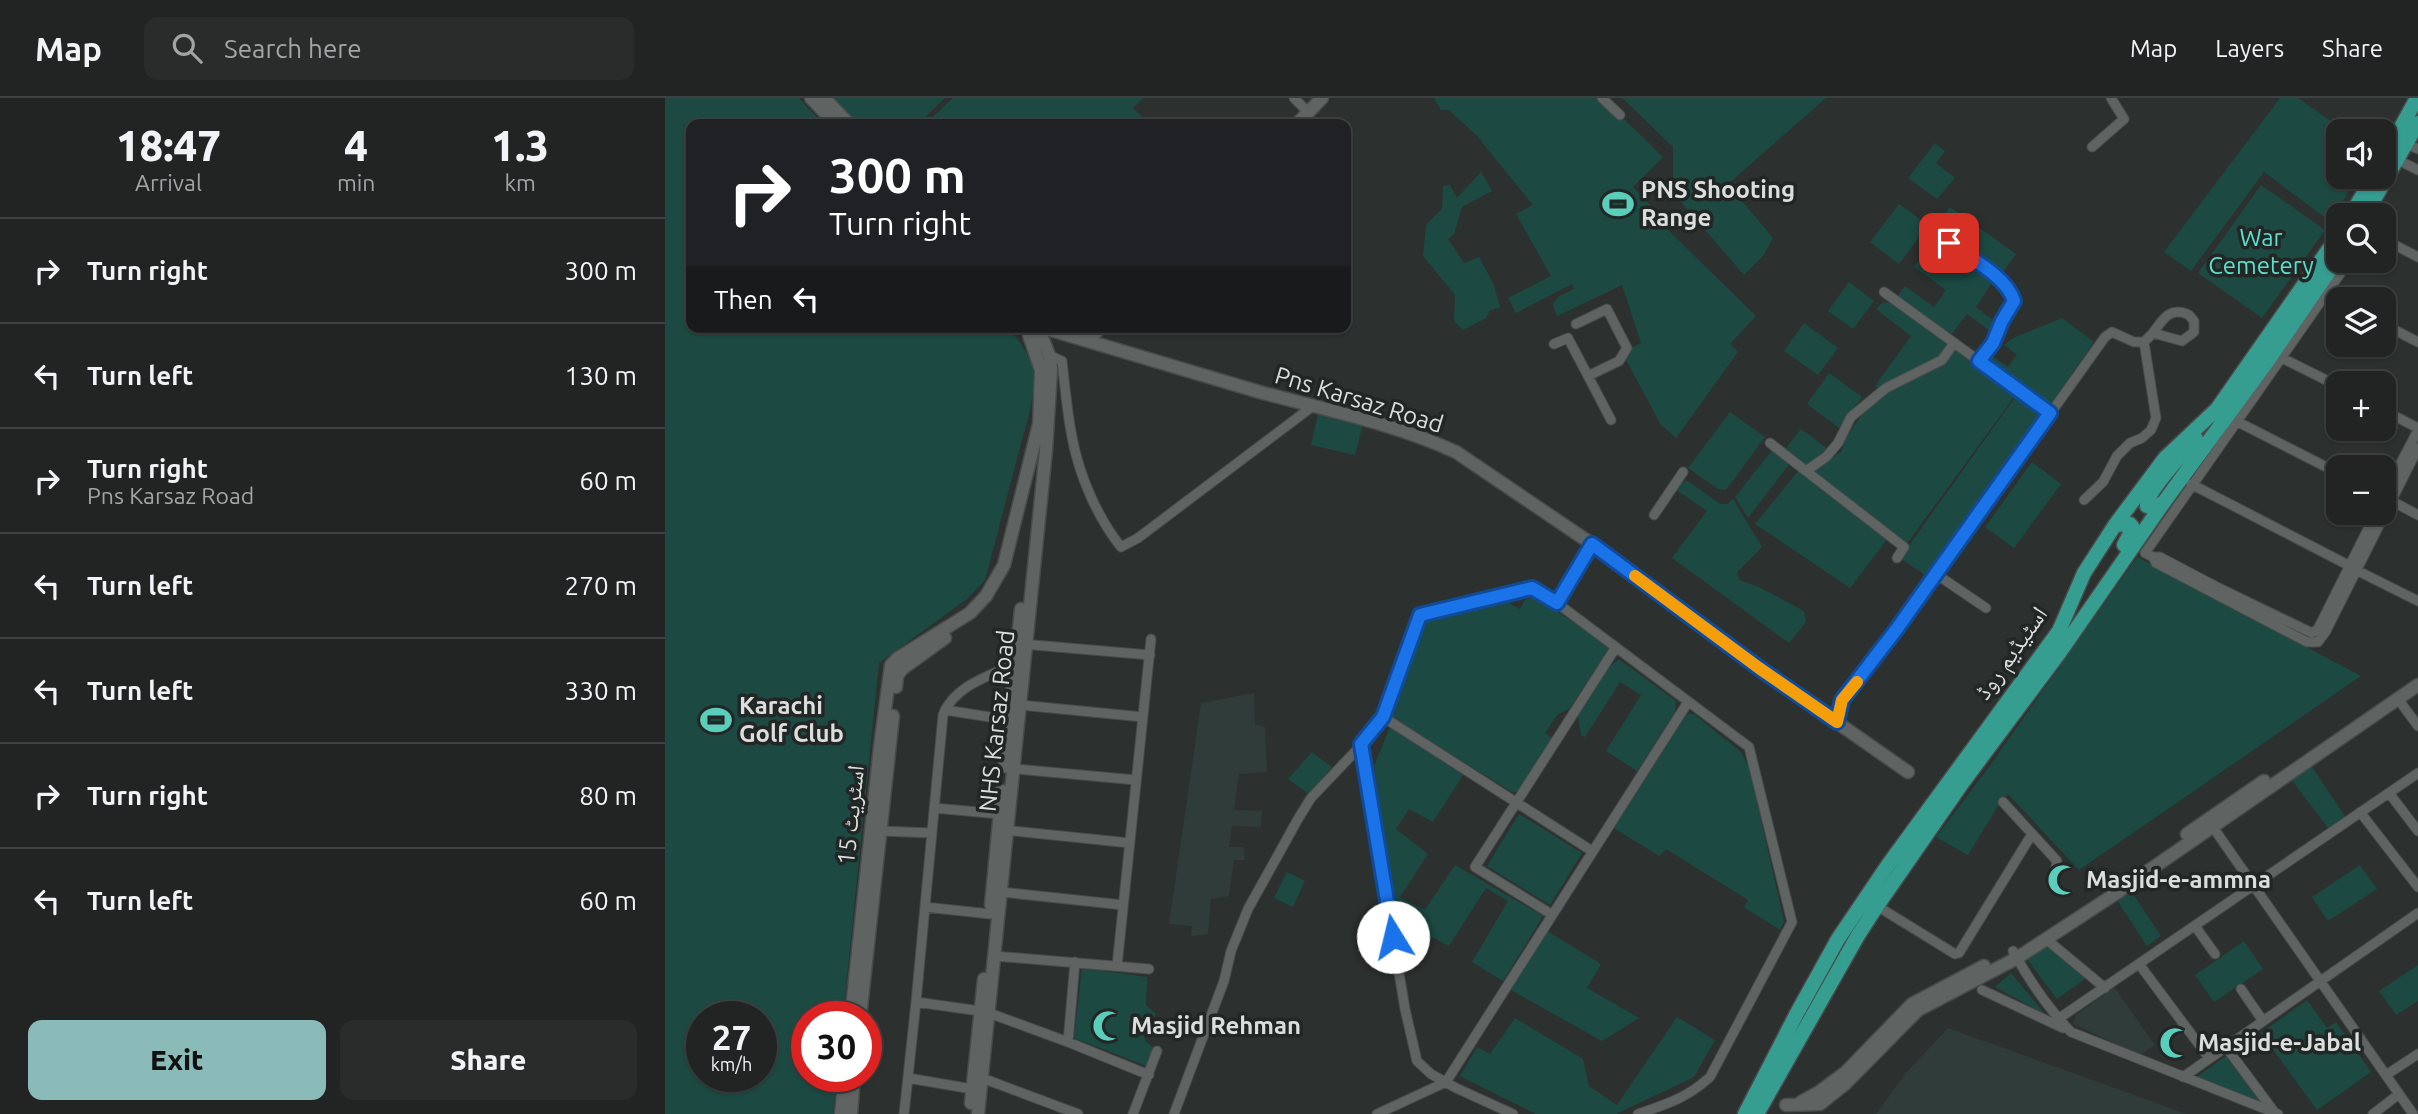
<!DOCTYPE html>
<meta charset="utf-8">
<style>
body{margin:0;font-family:Ubuntu,"Noto Naskh Arabic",sans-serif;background:#292c2b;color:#f1f3f6;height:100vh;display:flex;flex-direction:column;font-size:26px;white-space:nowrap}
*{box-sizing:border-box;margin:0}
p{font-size:23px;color:#a2a4a6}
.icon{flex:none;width:38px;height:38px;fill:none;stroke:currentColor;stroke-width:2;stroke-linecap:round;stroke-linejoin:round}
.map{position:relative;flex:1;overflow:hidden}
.drawer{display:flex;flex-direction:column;background:#212423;width:665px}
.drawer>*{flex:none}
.top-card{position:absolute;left:21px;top:21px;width:665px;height:214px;border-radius:14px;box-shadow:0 2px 5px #0004,0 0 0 2px #3e4141;background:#202124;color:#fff;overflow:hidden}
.fabs{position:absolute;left:1661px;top:21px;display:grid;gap:14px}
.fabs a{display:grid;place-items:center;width:70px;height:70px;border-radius:14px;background:#212423;box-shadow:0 2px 5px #0004,0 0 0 2px #3e4141;font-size:35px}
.speed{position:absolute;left:21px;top:903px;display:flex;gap:14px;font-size:35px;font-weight:700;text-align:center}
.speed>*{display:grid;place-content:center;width:91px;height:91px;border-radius:50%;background:#212423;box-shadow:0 2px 5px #0004,0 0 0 2px #3e4141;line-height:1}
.speed small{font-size:18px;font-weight:400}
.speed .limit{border:10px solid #d22;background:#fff;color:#111}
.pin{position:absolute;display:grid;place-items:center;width:60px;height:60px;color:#fff;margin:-30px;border-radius:14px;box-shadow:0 4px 10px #0006}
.me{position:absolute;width:77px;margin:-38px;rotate:351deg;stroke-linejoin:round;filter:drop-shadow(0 0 5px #0008)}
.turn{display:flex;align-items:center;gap:24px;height:147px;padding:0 28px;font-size:32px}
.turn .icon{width:91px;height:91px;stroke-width:2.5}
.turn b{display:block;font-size:49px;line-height:60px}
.then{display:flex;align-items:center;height:66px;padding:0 28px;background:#0003;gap:14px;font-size:26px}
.eta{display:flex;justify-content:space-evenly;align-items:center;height:119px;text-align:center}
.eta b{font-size:42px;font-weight:800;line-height:49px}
.primary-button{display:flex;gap:14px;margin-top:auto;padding:14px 28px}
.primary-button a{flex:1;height:80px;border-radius:14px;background:#8bbbb9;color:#111;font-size:28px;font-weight:800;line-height:80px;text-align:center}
.primary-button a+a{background:#292c2b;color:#f1f3f6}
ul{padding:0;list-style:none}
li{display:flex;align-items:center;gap:21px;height:105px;padding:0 28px;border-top:2px solid #3e4141}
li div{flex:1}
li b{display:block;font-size:26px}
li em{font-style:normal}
header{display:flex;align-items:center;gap:42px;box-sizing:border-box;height:98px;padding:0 35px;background:#212423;border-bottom:2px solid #3e4141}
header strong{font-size:33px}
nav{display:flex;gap:38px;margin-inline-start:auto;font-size:24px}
.search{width:490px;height:63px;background:#292c2b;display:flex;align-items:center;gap:18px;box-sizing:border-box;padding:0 24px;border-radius:14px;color:#a2a4a6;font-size:26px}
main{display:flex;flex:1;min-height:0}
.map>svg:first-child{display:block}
</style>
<header>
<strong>Map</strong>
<div class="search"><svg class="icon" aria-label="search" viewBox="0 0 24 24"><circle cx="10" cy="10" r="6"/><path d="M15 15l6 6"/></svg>Search here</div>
<nav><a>Map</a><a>Layers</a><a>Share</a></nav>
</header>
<main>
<section class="drawer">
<div class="eta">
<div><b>18:47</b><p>Arrival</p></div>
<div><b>4</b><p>min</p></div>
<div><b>1.3</b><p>km</p></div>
</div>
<ul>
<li><svg class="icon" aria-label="right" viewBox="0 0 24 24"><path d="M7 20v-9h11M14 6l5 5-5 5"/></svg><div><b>Turn right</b></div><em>300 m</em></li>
<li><svg class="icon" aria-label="left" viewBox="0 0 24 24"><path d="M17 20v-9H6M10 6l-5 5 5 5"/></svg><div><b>Turn left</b></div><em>130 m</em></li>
<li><svg class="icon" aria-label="right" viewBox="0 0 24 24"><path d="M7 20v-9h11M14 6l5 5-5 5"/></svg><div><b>Turn right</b><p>Pns Karsaz Road</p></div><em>60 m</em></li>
<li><svg class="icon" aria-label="left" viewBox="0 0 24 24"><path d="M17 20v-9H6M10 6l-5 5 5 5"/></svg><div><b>Turn left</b></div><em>270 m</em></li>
<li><svg class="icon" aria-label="left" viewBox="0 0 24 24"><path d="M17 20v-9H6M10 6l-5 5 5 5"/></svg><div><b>Turn left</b></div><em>330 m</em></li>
<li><svg class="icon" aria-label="right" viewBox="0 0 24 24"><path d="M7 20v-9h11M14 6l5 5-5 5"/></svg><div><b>Turn right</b></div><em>80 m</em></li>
<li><svg class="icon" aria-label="left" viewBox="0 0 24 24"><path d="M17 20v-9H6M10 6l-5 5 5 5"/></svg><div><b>Turn left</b></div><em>60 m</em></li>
</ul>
<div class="primary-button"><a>Exit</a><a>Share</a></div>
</section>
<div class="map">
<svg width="1753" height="1016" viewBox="0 0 1753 1016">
<rect width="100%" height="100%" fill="#2c302f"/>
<path fill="#303c3a" d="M589 595 590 626 600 629 602 674 574 676 569 712 597 713 596 729 567 728 564 749H579L580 762H569L564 798 546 801 543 836 526 838 527 828 504 826 536 605Z
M1449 889 1490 947 1475 957 1408 926 1411 917Z
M1283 930 1522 1016H1211L1241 975Z"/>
<path fill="#1c4a43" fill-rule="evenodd" d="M0 0H134L158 26H26V229H343C370 263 373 269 365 312L320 482 302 501 214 565 178 919H142V978H172L168 1016H0ZM37 919H96V978H37Z
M165 0H280L253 26H189Z
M288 0H478L468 10 484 26H260Z
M769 0H932L954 22 958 20 998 59 968 89 1001 123 998 127 1091 218 1065 246 1073 254 1011 340 996 327 961 262 964 251 976 245 957 187 892 218 888 206 894 198 909 191 907 186 851 215 843 200 886 178 851 116 868 107 812 38 784 12H776Z
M957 0H1161L1063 86 1108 140 1098 158 1079 177 1008 95V49Z
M1615 0H1633L1680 33H1673V79H1692L1666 124 1599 74 1526 173 1499 154Z
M1270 45 1280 53 1271 65 1290 80 1272 101 1243 80Z
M816 74 827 93 797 109 789 136 783 141 799 165 814 159 829 187 835 210 825 212 821 220 798 232 789 223 790 197 758 158 761 127 777 111 778 88 785 87 792 100Z
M1596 87 1660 132 1597 220 1533 175Z
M1234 106 1263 127 1234 166 1205 144Z
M1285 109 1351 156 1336 177 1270 130Z
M1267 138 1328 183 1311 209 1329 223 1325 233 1302 216 1286 237 1232 199 1240 188 1269 209 1281 192 1249 169 1262 153 1258 150Z
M1184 184 1209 203 1188 231 1163 213Z
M1218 204 1225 205 1234 210 1284 246 1273 261 1215 292 1210 288 1246 238 1211 211Z
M1397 220 1429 244 1383 310 1321 264 1327 258 1343 269 1352 257 1339 247 1348 240Z
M1139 225 1173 250 1153 277 1119 253Z
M1291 251 1352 295 1241 447 1143 373 1176 354 1182 338 1199 314 1214 299 1244 279 1276 268Z
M1164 275 1197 299 1174 330 1142 306Z
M1351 298 1379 318 1263 479 1235 460Z
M1065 314 1100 339 1061 392 1053 391 1023 370Z
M653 316 698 326 690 357 646 347Z
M1136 331 1162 350 1141 372 1118 354Z
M1108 351 1126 364 1083 420 1070 399Z
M1367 364 1396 386 1349 450 1320 429Z
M1134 372 1223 440 1185 490 1090 426Z
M1023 383 1055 406H1062L1068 401 1097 449 1072 474 1074 482 1094 489 1139 513 1141 524 1124 545 1007 460 1042 413 1010 391 1015 384Z
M1472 459 1696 578 1414 772 1343 696 1335 705 1303 757 1271 739 1321 673Z
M869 498 945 549 904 611 893 616 880 635 887 640 852 694H847L728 620 726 614 762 523 848 499 845 506 855 511 860 502Z
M954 561 1011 603 1010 614 972 673 941 653 976 597 955 584 920 639 916 637 913 618 942 571Z
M1022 616H1029L1076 654 1084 669 1119 823 1115 832 1079 809 1083 802 1001 751 994 758 949 730Z
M725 629 798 677 768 724 744 711 731 731 763 756 735 799 760 812 790 767 878 818 838 883 807 864 843 803 821 790 784 848 729 819 709 668Z
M647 654 667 669 644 696 623 681Z
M1643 663 1683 723 1666 734 1623 677Z
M854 716 917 755 885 807 822 768Z
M1695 767 1712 791 1663 823 1647 799Z
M622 774 640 783 628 809 609 800Z
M1466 793 1496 838 1482 848 1452 802Z
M882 833 936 866 922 890 974 920 937 943 844 891Z
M1579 843 1598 871 1549 904 1530 877Z
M1385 846 1424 878 1392 901 1362 861Z
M1753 867V903L1731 917 1714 893Z
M417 870 482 879 481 907 491 916 484 925 487 929 479 938 480 943 490 951 484 969 409 940Z
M1346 875 1380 916 1330 889Z
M1642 902 1662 930 1671 924 1706 974 1652 1012 1596 935Z
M1012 919 1050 942 1029 979 951 1016H871L795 978 812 949 825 956 850 920 918 961 924 988 952 1007Z
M1561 958 1600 1011 1526 983Z"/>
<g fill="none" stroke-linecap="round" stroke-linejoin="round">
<defs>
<path id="street" d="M629 0 643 14
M937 0 955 17
M1742 46 1753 51
M1427 49 1459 21 1446 0
M1733 62 1753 72
M1264 131C1287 147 1340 175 1349 203L1337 223 1328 245 1314 263
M1718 141 1753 159
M1684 163 1480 455 1488 459 1491 465 1642 544H1653L1661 533 1753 350
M1219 194 1386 315
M1660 196 1673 202
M1718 226 1753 244
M889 246 903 240 923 278 954 263 962 250 942 211 911 226
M384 257 397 263C400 288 402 314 407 339 414 377 432 419 456 449L473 440 648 308
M1617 260 1673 288
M923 278 946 322
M1718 312 1753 330
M1571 323 1673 375
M1105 345 1141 373 1161 359 1173 345 1186 319 1221 290 1277 262 1289 245
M1141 373 1239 449 1232 460
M1526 386 1685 468
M1718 399 1753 332
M1723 401 1753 417
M1419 402 1438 384 1452 358 1465 345 1477 340 1486 332 1491 320 1479 244
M989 417 1018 374
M1488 459H1495L1554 490 1647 535 1653 531 1711 415
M1691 472 1753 503
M1271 476 1321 510
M892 505 927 446
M357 546 485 557
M1733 601 1753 628
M355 607 478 619
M280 612 344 622
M718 619 927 753
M1172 624 1177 602 1271 476 1440 239 1447 234 1469 244H1479L1488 235 1517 243 1529 234V223L1524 217C1505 208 1498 221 1488 235
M696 646 740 911 752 963 766 976 791 990 848 1016
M340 670 471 682
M1724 695 1753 733
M1338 704 1392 763 1391 769
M269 710 335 716
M1695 714 1753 789
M1545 725 1748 1016
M338 732 465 745
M215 733 267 735
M336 794 458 807
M1212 808 1290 856 1294 855 1367 736
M260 809 325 816
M886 816 810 769 951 549
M1530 828 1550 856
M1381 841 1440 890
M1348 853C1364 882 1383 910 1406 934L1613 1016
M329 858 484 871
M1474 866 1544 960
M452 868 486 541
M1576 891 1598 923
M1317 892 1398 930
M251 904 278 617C289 588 324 578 350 566
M324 915 403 944 484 977
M1393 921 1753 675
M403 944 410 864
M1561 949 1610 1015
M1721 977 1753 956
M1518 979 1753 815
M243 980 307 991
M317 980 413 1016
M239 1016 251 904 315 913
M468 1016 492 953
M509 1016 559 883 566 853 583 811 633 721 646 700 704 639 718 619 755 517 867 490 892 505 1084 649 1127 824 1045 979C1022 1000 1002 1006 973 1016
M712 1016 781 984 1023 604
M1708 1016 1734 996"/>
<path id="secondary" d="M146 0 171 26
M159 0 184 26
M632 26 657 0
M379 230C452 251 525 274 598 295 663 312 730 326 791 354L927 446 1094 570 1243 674
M364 237 376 272 374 333
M423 243 436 229
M231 589 232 578 237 571 280 540
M340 664 356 511
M1522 736 1599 683
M326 807 337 693
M186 919 215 649 226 567 233 560 305 515 321 498 339 467 374 326
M195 919 228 618
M1136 1004 1154 994 1181 974 1247 906 1319 868
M306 1005 319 881
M1121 1007 1155 1006 1180 986 1253 912 1352 860 1447 798 1753 587
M176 1016 180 978
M186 1016 189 978
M313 1016 381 352 386 272 385 260 376 236"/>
<path id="primary" d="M1718 62 1752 0
M1686 117 1708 79
M1700 117 1753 25
M1499 404 1489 410 1482 408C1481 395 1520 353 1531 341
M1450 427 1465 426 1468 430 1459 447
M1080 1016 1132 915 1173 841 1223 767 1394 533 1419 475 1450 427 1500 360 1552 311 1673 138
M1092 1016 1192 839 1212 808 1298 684 1395 554 1499 404 1604 261 1673 160"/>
</defs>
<use href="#street" stroke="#484b4a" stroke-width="11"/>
<use href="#secondary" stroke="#484b4a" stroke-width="15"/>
<use href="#primary" stroke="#484b4a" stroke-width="17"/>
<use href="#street" stroke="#5f6463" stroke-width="9"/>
<use href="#secondary" stroke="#5f6463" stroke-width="12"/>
<use href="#primary" stroke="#359e91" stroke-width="14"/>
</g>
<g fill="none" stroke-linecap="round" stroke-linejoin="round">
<defs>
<path id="route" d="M728 839 696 646 718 619 755 517 867 490 892 505 927 446 1094 570 1172 624 1177 602 1231 532 1385 315 1314 263 1328 245 1337 223 1349 203C1342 179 1304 159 1284 145"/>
</defs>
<use href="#route" stroke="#114b97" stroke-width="18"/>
<use href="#route" stroke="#1a73e8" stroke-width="12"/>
<path stroke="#f59e0b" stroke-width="12" d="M970 478 1094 570 1172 624 1177 602 1192 584"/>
</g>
<defs>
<symbol id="stadium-bare" viewBox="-9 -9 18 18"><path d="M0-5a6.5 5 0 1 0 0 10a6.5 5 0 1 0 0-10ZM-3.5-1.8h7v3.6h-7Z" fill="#5bcebb" stroke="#222625" stroke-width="2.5" paint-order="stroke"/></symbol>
<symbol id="mosque-bare" viewBox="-9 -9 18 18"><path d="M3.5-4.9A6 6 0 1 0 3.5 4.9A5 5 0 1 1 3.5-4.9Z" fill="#5bcebb" stroke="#222625" stroke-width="2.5" paint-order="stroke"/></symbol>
</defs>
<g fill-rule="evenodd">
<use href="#stadium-bare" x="931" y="84" width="44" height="44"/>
<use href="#stadium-bare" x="29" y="600" width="44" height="44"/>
<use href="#mosque-bare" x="1376" y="760" width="44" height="44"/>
<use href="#mosque-bare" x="421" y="906" width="44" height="44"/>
<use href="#mosque-bare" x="1488" y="923" width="44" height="44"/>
</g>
<g text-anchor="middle" stroke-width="7" stroke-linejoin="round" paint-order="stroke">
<g font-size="24" font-weight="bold" fill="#dbdedd" stroke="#222625" text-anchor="start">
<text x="976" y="100">PNS Shooting<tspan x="976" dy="28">Range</tspan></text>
<text x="74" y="616">Karachi<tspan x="74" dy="28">Golf Club</tspan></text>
<text x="1421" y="790">Masjid-e-ammna</text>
<text x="466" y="936">Masjid Rehman</text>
<text x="1533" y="953">Masjid-e-Jabal</text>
</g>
<g font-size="24" fill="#57e0cb" stroke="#222625">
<text x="1596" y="148">War<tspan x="1596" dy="28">Cemetery</tspan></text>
</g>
<g font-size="24" fill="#dbdedd" stroke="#222625">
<text transform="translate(694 302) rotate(17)" y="8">Pns Karsaz Road</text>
<text transform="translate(1346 555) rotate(-55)" y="8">اسٹیڈیم روڈ</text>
<text transform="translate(332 623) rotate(-84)" y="8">NHS Karsaz Road</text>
<text transform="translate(186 717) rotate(-84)" y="8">اسٹریٹ 15</text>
</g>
</g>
</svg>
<div class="fabs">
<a><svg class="icon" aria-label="sound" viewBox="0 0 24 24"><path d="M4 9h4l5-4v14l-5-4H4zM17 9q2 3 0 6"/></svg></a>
<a><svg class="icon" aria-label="search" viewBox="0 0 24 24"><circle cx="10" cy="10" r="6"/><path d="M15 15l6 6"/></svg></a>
<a><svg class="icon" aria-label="layers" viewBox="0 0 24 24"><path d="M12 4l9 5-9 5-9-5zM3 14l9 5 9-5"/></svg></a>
<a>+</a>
<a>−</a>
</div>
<div class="speed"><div>27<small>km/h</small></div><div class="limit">30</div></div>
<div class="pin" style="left:1284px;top:145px;background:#d93025"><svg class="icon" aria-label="arrive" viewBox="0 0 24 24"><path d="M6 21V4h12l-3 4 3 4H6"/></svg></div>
<svg class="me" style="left:728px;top:839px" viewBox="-20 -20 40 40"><circle r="19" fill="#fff"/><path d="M0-13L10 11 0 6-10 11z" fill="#1a73e8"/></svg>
<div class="top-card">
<div class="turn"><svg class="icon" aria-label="right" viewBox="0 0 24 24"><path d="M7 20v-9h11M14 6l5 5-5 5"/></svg><div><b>300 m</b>Turn right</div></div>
<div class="then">Then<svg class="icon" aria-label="left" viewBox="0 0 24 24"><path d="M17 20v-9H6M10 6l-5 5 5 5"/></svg></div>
</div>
</div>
</main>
